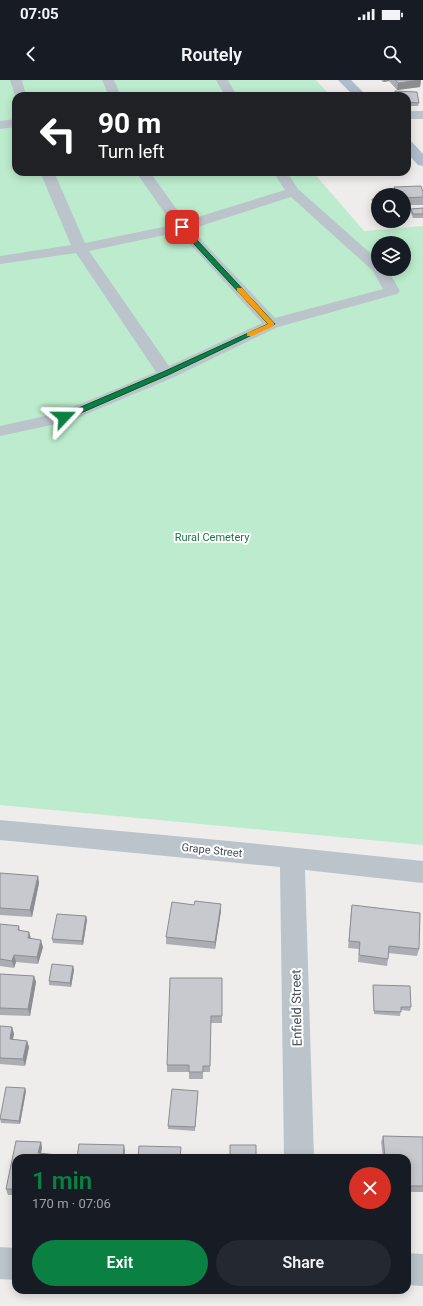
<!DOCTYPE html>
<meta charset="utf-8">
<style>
body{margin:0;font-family:Roboto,sans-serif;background:#242831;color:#f1f3f6;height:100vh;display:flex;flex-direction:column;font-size:15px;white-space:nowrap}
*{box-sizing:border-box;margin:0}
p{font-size:13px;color:#9ea1a6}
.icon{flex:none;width:22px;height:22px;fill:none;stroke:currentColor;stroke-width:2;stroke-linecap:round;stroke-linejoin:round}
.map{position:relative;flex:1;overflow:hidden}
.drawer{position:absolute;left:12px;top:1074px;width:399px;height:140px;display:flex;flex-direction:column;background:#171b24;border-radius:12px;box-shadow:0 2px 10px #0003}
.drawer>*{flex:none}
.top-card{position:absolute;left:12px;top:12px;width:399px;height:84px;border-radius:12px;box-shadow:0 2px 10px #0003;background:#202124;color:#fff;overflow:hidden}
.fabs{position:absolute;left:371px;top:108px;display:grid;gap:8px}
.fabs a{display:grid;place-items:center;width:40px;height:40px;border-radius:50%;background:#171b24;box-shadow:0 2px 10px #0003;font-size:20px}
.pin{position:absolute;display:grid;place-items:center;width:34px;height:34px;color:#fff;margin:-17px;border-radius:8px;box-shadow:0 2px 6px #0006}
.me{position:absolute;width:44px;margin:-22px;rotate:67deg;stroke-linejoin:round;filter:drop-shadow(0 0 3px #0008)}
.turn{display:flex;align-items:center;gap:14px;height:84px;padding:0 20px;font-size:18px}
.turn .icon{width:52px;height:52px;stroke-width:2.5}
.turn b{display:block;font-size:28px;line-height:34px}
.round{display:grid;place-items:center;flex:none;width:42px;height:42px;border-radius:21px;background:#242831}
.summary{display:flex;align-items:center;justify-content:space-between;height:68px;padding:0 20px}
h1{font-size:24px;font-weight:600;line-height:30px;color:#0b8043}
.primary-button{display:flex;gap:8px;margin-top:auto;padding:8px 20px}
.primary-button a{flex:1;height:46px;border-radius:24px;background:#0b8043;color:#fff;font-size:16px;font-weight:600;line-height:46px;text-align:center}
.primary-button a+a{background:#242831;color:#f1f3f6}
.status{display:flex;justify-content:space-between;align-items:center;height:28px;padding:0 20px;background:#171b24;direction:ltr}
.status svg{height:11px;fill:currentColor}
header{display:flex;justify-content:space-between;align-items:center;height:52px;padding:0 20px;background:#171b24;font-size:18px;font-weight:600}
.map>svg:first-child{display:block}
</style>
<div class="status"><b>07:05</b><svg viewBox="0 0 49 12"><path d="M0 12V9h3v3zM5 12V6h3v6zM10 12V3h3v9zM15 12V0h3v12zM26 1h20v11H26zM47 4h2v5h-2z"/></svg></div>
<header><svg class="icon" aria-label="back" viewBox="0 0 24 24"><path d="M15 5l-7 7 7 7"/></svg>Routely<svg class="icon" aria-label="search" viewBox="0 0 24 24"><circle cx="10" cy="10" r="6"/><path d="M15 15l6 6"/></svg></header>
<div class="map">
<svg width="423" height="1226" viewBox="0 0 423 1226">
<rect width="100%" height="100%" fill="#efecec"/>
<path fill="#bceccd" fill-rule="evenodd" d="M0 0H316L331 16H16V92H313L364 151 423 146V765L0 725ZM378 163H404V189H378Z"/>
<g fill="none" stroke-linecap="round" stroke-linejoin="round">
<path fill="#bbc4cb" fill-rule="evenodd" d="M10 0H22L26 16H16V19Z
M102 0H114L121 16H109Z
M216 0H228L237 16H225Z
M407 31H423V39H407Z
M16 39V47L0 49V41Z
M40 92H54L85 163 173 145 136 92H150L185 141 285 110 273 92H287L298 109 378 180V189L388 190 400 211 397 214 278 247 172 298 70 341 0 356V346L59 333 156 292 76 173 0 184V176L71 165ZM291 117 373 191 383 209 275 238 191 149ZM179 152 262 243 169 286 89 171Z
M0 740 229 761 423 781V803L305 790 314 1078H284L280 787 0 760Z
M0 1167 16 1168V1200L0 1199Z
M407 1173 423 1174V1206L407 1205Z"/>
<path fill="#adbdcb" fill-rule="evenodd" d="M338 0H351L367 16H354Z
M407 61 412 62 423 74V86L418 85 407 73Z"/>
</g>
<path fill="#abadb2" d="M381 0H421L420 7 397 10 389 1 383 2Z
M395 11 417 12 419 23 418 26H407V16H395Z
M394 107 423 112V125H404V115H390L391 111H394Z
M372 119H378V128H373L372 123Z
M423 128V138H413L411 133V129Z
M0 793 38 796 39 803 32 837 0 835Z
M352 825 419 869 417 876 388 873V879L387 886 358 882 359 869 348 868 351 832Z
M221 831 215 869 166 864V857Z
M86 836 87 840 83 865 53 863 52 859Z
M0 844 19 846 20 851 29 852 31 859 43 867 38 884 16 882 14 888 0 886Z
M73 886 74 890 71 907 49 905V901Z
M0 894 34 896 36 902 30 936 0 935Z
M222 898V943H211L210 992H203V999H189V992H167V985Z
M373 905 411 927 410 931 401 930 400 936 374 934 373 908Z
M0 946 12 947 14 954 13 959 27 961 29 967 25 986 0 984Z
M26 1011 20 1044 1 1043 0 1038Z
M198 1014 195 1051 168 1049V1046Z
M383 1056 423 1057V1112H407V1078H383L381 1062Z
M16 1061 41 1062 42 1068 41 1073 57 1075 58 1078H16V1115H8L6 1109Z"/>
<path fill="#8b8d91" d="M384 0H389V1L383 2Z
M421 0 420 7 397 10 398 3Z
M38 796 39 803 32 837 30 830Z
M221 824V831L215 869V862Z
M86 836 87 840 83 865 82 861Z
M29 852 31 859 28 858Z
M41 860 43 867 38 884 37 877Z
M14 875 16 882 14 888 12 881Z
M73 886 74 890 71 907 70 903Z
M34 896 36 902 30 936 28 929Z
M12 947 14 954 11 966 10 959Z
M27 961 29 967 25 986 23 979Z
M25 1008 26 1011 20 1044 19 1041Z
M41 1062 42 1068 40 1078 38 1073Z
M124 1065 125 1071 124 1078H123Z"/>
<path fill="#c7c9cf" stroke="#8b8d91" d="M395 0H421L398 3Z
M395 11 417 12 419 23 407 22V16H398V15H395Z
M421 106 423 112V117L404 118V115H392L391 111H395L394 107Z
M372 119H378V124H373Z
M423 128V134H413L411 129Z
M0 793 38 796 30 830 0 828Z
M195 821 221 824 215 862 166 857 172 822 194 825Z
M352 825 420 833 419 869 389 866 388 879 359 875 360 862 349 861Z
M57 834 86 836 82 861 52 859Z
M0 844 19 846 18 850 29 852 28 858 41 860 37 877 14 875 12 881 0 879Z
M52 884 73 886 70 903 49 901Z
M0 894 34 896 28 929 0 928Z
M170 898H222V936H211L210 986H203V992H189V985H167Z
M373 905 410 906 411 927H401V932L374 931Z
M0 946 12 947 10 959 27 961 23 979 0 978Z
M6 1007 25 1008 19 1041 0 1039Z
M172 1009 198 1011 195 1047 168 1046Z
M383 1056 423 1057V1106H407V1078H385Z
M16 1061 41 1062 38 1073 57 1075 56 1078H16V1109H6Z
M79 1064 124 1065 123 1078H77Z
M230 1065H256V1078H230Z
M139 1066 181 1067 180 1078H138Z"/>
<path fill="#0b8043" stroke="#07532c" d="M180 146H184L275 244 168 295 67 339H62V335L163 292 268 244 180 149Z"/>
<path fill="#f59e0b" d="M237 208H242L274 243V246L252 256H247V253L268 244 237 211Z"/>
<g text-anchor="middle" stroke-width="4" stroke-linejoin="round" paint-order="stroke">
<g font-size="11" fill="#1a7646" stroke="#fff">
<text x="212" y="461">Rural Cemetery</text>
</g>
<g font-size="11" fill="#465059" stroke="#fff">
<text transform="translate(212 770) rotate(6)" y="4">Grape Street</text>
</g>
<g font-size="13" fill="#465059" stroke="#fff">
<text transform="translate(296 928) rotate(-91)" y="5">Enfield Street</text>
</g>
</g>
</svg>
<div class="fabs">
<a><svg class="icon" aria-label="search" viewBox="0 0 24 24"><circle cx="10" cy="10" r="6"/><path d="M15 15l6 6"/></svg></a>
<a><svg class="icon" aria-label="layers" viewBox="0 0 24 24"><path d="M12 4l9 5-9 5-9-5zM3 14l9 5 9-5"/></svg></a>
</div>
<div class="pin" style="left:182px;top:147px;background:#d93025"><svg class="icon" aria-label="arrive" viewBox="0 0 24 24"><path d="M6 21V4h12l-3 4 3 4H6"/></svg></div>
<svg class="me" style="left:64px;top:337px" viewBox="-20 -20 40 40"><path d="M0-17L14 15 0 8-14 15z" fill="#0b8043" stroke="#fff" stroke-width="4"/></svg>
<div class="top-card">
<div class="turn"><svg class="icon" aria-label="left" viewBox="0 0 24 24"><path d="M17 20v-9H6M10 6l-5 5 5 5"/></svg><div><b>90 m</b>Turn left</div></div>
</div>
<section class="drawer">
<div class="summary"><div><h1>1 min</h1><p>170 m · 07:06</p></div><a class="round" style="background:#d93025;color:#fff"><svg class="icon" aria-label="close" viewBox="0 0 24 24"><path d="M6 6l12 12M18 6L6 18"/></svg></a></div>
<div class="primary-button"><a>Exit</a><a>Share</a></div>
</section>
</div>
